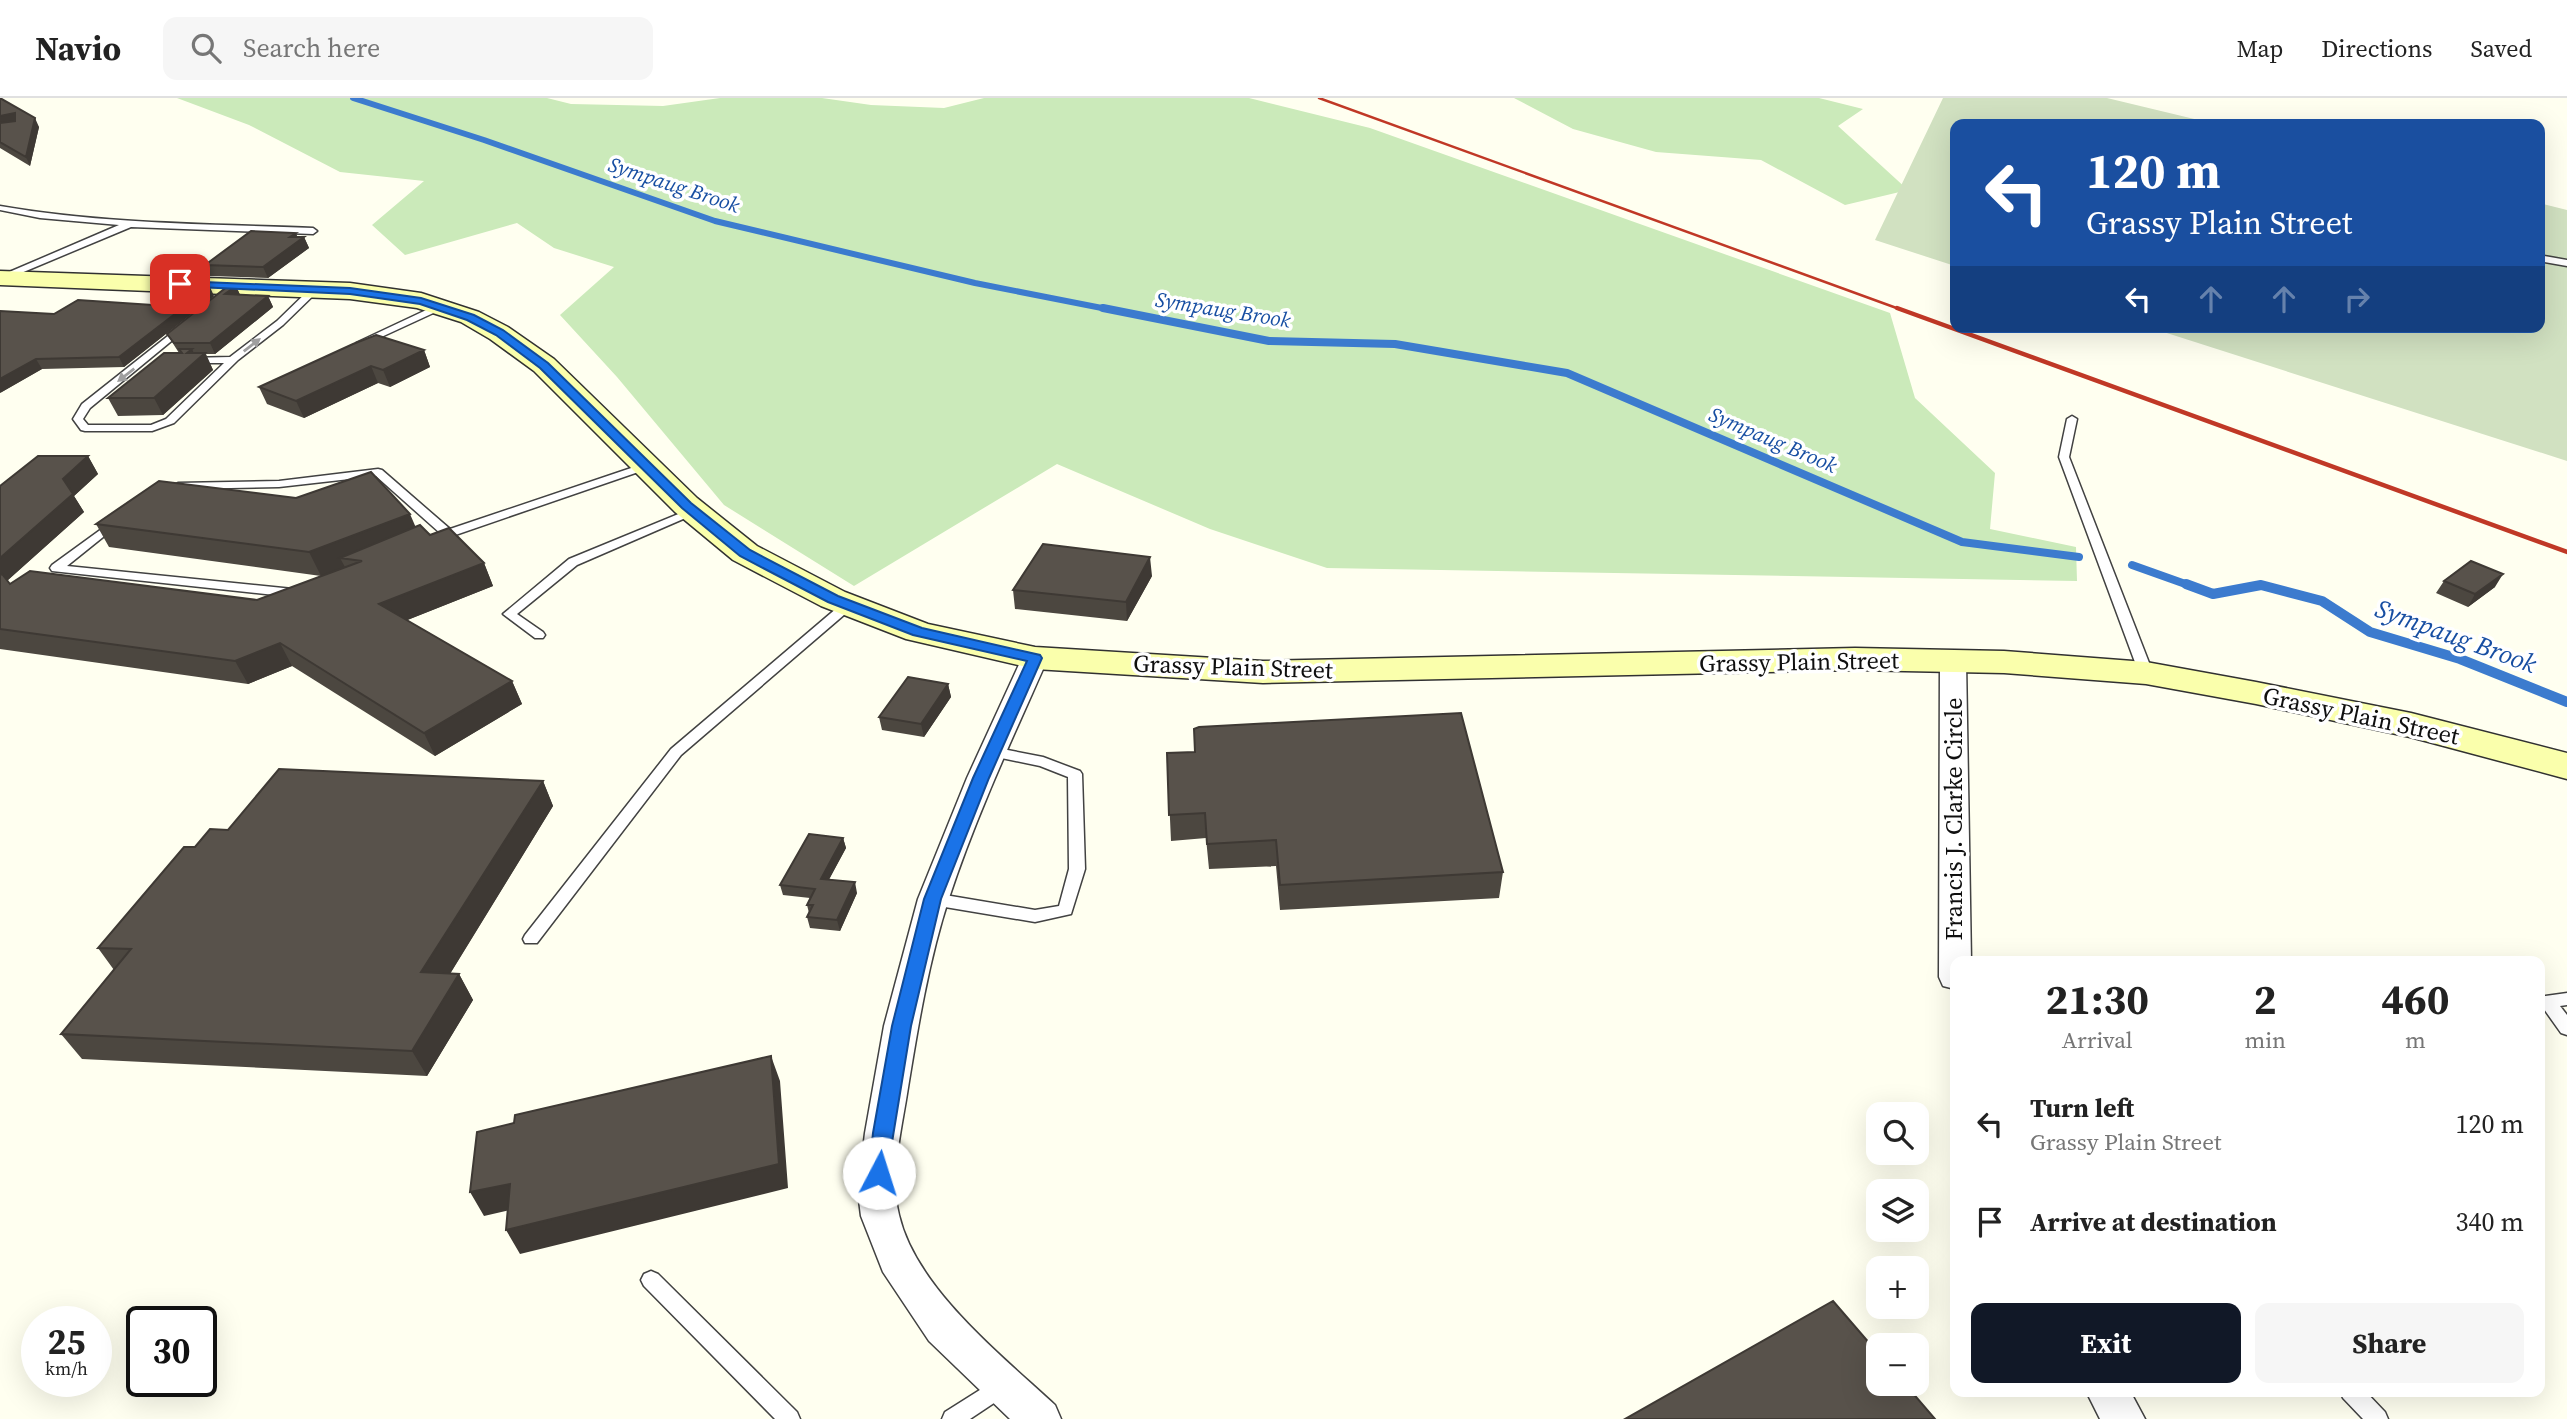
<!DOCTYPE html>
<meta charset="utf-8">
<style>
body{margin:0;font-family:"Source Serif 4",serif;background:#f6f6f6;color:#222;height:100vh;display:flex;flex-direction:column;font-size:26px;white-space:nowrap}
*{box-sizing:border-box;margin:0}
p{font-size:23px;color:#767676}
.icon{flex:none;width:38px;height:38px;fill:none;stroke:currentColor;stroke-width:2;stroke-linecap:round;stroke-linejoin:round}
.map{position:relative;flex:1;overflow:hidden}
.sheet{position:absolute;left:1950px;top:858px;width:595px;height:441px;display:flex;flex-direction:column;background:#fff;border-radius:14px;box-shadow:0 7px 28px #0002}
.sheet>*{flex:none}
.hud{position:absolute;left:1950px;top:21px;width:595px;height:214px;border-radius:14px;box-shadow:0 7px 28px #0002;background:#1a4fa0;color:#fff;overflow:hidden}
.fabs{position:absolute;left:1866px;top:1004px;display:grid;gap:14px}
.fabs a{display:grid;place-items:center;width:63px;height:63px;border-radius:14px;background:#fff;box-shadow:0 7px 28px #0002;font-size:35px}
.speed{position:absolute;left:21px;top:1208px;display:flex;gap:14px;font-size:35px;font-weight:700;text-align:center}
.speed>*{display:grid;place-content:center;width:91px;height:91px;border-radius:50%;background:#fff;box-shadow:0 7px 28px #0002;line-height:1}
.speed small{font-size:18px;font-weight:400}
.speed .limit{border:4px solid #111;border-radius:10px;background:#fff;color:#111}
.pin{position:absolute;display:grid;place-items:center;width:60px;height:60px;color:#fff;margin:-30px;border-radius:14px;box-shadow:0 4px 10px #0006}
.me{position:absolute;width:77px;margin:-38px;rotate:5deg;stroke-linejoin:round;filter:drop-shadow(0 0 5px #0008)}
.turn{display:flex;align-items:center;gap:24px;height:147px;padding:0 21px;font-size:32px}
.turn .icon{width:91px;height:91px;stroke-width:2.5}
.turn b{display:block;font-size:49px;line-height:60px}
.lanes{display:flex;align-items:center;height:66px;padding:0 21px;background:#0003;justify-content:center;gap:35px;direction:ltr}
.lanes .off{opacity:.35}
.eta{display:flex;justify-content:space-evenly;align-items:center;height:119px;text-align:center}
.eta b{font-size:42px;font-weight:700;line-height:49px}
.primary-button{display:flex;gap:14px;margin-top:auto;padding:14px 21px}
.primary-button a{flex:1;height:80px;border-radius:14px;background:#111827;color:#fff;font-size:28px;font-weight:700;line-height:80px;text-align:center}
.primary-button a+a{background:#f6f6f6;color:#222}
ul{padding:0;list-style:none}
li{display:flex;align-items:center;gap:21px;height:98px;padding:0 21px}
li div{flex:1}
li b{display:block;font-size:26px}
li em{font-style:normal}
header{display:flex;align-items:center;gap:42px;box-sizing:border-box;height:98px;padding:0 35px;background:#fff;border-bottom:2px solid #e0e0e0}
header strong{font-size:33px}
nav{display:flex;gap:38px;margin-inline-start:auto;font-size:24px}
.search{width:490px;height:63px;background:#f6f6f6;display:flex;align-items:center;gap:18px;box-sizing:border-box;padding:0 24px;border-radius:14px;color:#767676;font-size:26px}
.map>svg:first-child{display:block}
</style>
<header>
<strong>Navio</strong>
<div class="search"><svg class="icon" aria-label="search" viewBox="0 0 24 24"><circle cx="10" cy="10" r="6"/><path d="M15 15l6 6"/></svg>Search here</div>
<nav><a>Map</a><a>Directions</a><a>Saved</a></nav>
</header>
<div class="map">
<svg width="2567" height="1321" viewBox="0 0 2567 1321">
<rect width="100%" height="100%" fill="#fffff0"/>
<path fill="#cbeaba" d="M177 0H547L571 6 663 8 720 0H822L871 7 944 10 984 0H1249L1370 30 1890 215 1915 300 1995 375 1990 431 2076 449 2077 483 1327 470 1210 431 1057 366 854 488 724 407 617 279 560 217 614 169 554 150 517 125 405 157 372 127 424 83 340 74 249 27Z
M1514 0H1819L1863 11 1838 28 1908 92 1845 107 1761 62 1656 54 1573 31Z"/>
<path fill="#d1e1c1" d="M1943 0H2107L2215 26H1955V168L1875 142Z
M2539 105 2567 112V363L2148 229H2539Z"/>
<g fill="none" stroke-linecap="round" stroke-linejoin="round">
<path stroke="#3c7bce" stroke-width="6" d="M353 0 484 42 715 123 975 185 1112 212"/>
<path stroke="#3c7bce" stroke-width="8" d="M1103 210 1269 243 1395 246 1567 275 1962 444 2079 459
M2132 467 2191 488
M2255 488H2266"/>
<path stroke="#3c7bce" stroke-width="10" d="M2186 486 2213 496 2261 487 2322 503 2370 534 2460 561 2567 604"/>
<defs>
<path id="service" d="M0 108C103 126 208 126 313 130L317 133 313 136 131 129 2 183 0 178 119 127 40 120 0 112Z
M2539 157 2567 162V168L2539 163Z
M312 189 320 191 283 227 238 262 174 325 152 333H85L81 332 73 321 82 306 183 226 188 229 186 231 90 310 83 321 88 327H151L166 321 224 265H191L188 264V260L230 259 277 223Z
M439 206 442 207V211L364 247 356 245Z
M2072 318 2077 321 2069 359 2153 575 2151 578 2146 579 2139 575 2059 359 2067 321Z
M646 365 651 368 650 370 435 444 429 440 440 435 376 378 279 389 178 391 172 388 178 385 279 383 378 371 382 372 450 431Z
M693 410 699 413 697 415 577 467 517 516 543 534 545 537 543 540H535L503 516 569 461Z
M114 422 118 423V427L67 468 293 491 299 495 293 499 52 473 50 470 52 467Z
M848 503 854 507 852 510 681 657 537 845H525L523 841 525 837 671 651 844 504Z
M992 649 1043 659 1080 673 1082 676 1085 771 1071 816 1035 824 933 807 928 805 925 801 928 797 933 795 1035 812 1059 808 1069 771 1068 679 1040 668 987 657 985 654 987 651Z
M2567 895V907L2560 908 2567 917V937L2561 935 2544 911H2539V899Z
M651 1173 658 1176 797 1314 800 1321H775L644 1188 641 1182 644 1176Z
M1002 1278 1009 1281 1012 1288 1009 1295 970 1321H942L945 1314Z
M2340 1293H2365L2385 1314 2388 1321H2363L2343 1300Z"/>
<path id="minor" d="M1035 552 1044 554 1048 560C1013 639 976 718 949 800 928 864 917 934 906 1002 900 1038 890 1081 899 1117 916 1190 1001 1257 1055 1307L1061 1321H1010L929 1243 883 1174 861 1118 858 1094 865 1035 884 928 918 801 967 680 1022 560 1026 554Z
M1953 554 1962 556 1966 562 1971 863H1955V891L1943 888 1939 879 1940 562 1944 556Z
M2086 1293H2130L2145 1321H2100Z"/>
<path id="secondary" d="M0 173 350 185 421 195 479 214 508 229 554 261 697 400 757 448 845 494 928 526 1035 549 1263 563 1855 550 2004 553 2146 564 2256 584 2411 615 2567 655V681L2410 639 2256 606 2146 586 2004 575 1855 572 1263 585 1035 571 906 541 821 508 733 462 675 414 534 273 490 241 461 224 417 210 350 201 0 187Z"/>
</defs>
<use href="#service" stroke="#424242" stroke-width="3"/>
<use href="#minor" stroke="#424242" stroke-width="3"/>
<use href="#secondary" stroke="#313131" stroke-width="3"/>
<use href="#service" fill="#fff" fill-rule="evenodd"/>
<use href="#minor" fill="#fff" fill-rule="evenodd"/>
<use href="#secondary" fill="#faffac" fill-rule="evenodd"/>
<path stroke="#c03826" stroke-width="2.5" d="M1319 0 1902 212"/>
<path stroke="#c03826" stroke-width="4.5" d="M1897 210 2567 454"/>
</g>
<path fill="#4c4740" d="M0 0 39 29 30 68 0 50Z
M297 139H304L309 150 268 180 210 178 205 167Z
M236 188 240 197 268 198 273 209 215 256H206L213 272 163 317 118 318 108 300 179 255 167 236Z
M214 198 124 269 42 271 0 295 54 216 153 207Z
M424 252 430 269 390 289 378 285 304 320 267 306 259 289Z
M88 358 98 376 74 398 84 414 7 483 10 486 257 502 321 478 109 449 96 426 416 429 430 437 484 465 493 488 407 522 512 583 522 606 435 658 292 568 248 586 0 551V388Z
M1152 478 1127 523 1015 511 1013 492Z
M2444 483 2495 489 2468 509 2436 495Z
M948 586 951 599 924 639 882 632 879 619Z
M1167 655 1503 774 1499 800 1280 812 1276 768 1209 771 1206 740 1171 743Z
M543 683 553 708 450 876H459L473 902 427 978 82 961 61 936 114 872 98 850 195 749 228 732Z
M843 740 846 750 829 781 857 795 840 833 810 830 807 819 809 815 807 807 810 800 783 797 780 787Z"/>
<path fill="#3e3934" d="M15 15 20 24 0 27V18Z
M35 20 39 29 30 68 26 59Z
M296 135 299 143 304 139 309 150 268 180 263 169 290 139Z
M236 188 241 199 225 196Z
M210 189 214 198 124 269 119 259Z
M268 198 273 209 215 256 210 245Z
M192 251 197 262 205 255 213 272 163 317 154 300 187 255Z
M424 252 430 269 390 289 383 272Z
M36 261 42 271 0 295V281Z
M371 268 378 285 304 320 296 303Z
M88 358 98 376 74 398 84 414 0 489V460L63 381Z
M410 416 420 439 340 460 345 469 321 478 309 454Z
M1150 459 1152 478 1127 523 1126 504Z
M484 465 493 488 390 529 379 506Z
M2503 476 2495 489 2468 509 2475 496Z
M280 545 292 568 248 586 235 563Z
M512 583 522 606 435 658 424 635Z
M948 586 951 599 924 639 921 626Z
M543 683 553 708 435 900 421 874Z
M843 740 846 750 824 791 821 781Z
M855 784 857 795 840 833 837 822Z
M459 876 473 902 427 978 412 953Z
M771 958 780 983 788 1090 520 1156 506 1132Z
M510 1086 523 1109 484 1118 470 1094Z"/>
<path fill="#58524b" stroke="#3e3934" stroke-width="2" d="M0 0 35 20 26 59 0 44V25L15 23V15L0 18Z
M251 133 296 135 290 139H304L263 169 205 167Z
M179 187 210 189 119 259 36 261 0 281V213L54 216 78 202 153 207Z
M228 188H236L225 196 268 198 210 245H174L167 236Z
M376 237 424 252 383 272 371 268 296 303 259 289 353 246Z
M179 251H192L187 255H205L154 300H108L164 255H182Z
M38 358H88L63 381 73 396 0 460V388Z
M371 374 410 416 309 454 96 426 159 383 296 400Z
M420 427 430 437 449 430 484 465 379 506 512 583 424 635 280 545 235 563 0 531V477L2 476 10 486 30 473 257 502 362 463 340 460Z
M1043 446 1150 459 1126 504 1013 492Z
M2471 463 2503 476 2475 496 2444 483Z
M908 579 948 586 921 626 879 619Z
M1461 615 1503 774 1280 787 1276 742 1207 746 1205 715 1169 717 1167 655 1195 654 1194 631 1199 629Z
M279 671 543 683 421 874 459 876 412 953 61 936 131 851 98 850 184 749H195L210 731 228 732Z
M809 736 843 740 821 781 855 784 837 822 807 819 813 807H807L815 791 780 787Z
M771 958 779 1066 506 1132 510 1086 470 1094 477 1034 514 1025 515 1017Z
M1833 1203 1878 1255V1286H1905L1935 1321H1625Z"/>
<defs><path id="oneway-solid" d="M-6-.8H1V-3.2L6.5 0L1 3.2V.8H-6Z" transform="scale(1.75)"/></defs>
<g fill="#9f9f9f">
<use href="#oneway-solid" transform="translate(252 247) rotate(-38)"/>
<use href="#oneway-solid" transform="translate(126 277) rotate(142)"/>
</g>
<path fill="#1a73e8" stroke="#114b97" stroke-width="2" d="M180 183 350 190 421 200 474 217 503 232 548 265 691 405 750 452 838 498 922 530 1040 557 1042 560 989 680 941 801 911 928 886 1081 879 1084 872 1081 869 1075 873 1035 892 928 924 801 973 680 1027 563 913 537 828 504 740 458 682 410 540 270 496 237 467 222 420 206 350 196 176 188V184Z"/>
<g text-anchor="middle" stroke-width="7" stroke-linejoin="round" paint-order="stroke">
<g font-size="21" font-style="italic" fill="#174ea2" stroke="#fff">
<text transform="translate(674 87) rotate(18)" y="7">Sympaug Brook</text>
<text transform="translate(1223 212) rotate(9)" y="7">Sympaug Brook</text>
<text transform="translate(1773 342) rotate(23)" y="7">Sympaug Brook</text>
</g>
<g font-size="24" fill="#0f0f0f" stroke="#fff">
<text transform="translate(1799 564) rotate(-1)" y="8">Grassy Plain Street</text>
<text transform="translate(1233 569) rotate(2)" y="8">Grassy Plain Street</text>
<text transform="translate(2361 618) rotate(12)" y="8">Grassy Plain Street</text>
<text transform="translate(1954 721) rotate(-90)" y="8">Francis J. Clarke Circle</text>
</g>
<g font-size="26" font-style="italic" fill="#174ea2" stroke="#fff">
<text transform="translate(2456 538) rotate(20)" y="9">Sympaug Brook</text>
</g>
</g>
</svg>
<div class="fabs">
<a><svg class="icon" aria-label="search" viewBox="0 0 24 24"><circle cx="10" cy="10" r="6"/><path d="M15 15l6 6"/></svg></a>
<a><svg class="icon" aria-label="layers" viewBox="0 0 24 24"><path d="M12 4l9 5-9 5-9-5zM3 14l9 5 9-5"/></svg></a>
<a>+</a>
<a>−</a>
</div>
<div class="speed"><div>25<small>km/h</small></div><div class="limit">30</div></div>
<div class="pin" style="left:180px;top:186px;background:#d93025"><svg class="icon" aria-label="arrive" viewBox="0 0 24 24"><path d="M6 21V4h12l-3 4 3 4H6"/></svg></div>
<svg class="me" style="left:879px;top:1075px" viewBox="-20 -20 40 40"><circle r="19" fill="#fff"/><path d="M0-13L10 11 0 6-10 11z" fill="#1a73e8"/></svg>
<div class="hud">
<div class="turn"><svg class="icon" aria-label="left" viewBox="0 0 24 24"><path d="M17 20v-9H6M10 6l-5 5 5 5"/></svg><div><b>120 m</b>Grassy Plain Street</div></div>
<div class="lanes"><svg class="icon" aria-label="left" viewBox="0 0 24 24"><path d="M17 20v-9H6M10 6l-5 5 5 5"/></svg><svg class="icon off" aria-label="ahead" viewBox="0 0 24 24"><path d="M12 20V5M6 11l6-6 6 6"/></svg><svg class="icon off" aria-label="ahead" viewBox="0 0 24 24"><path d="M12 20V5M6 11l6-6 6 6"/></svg><svg class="icon off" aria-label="right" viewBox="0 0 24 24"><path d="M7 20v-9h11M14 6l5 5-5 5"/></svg></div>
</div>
<section class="sheet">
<div class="eta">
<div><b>21:30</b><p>Arrival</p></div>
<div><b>2</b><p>min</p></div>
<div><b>460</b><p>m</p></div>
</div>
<ul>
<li><svg class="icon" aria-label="left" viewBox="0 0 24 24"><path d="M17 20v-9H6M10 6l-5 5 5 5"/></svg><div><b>Turn left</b><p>Grassy Plain Street</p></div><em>120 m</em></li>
<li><svg class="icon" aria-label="arrive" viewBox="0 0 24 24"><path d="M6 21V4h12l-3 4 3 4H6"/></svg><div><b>Arrive at destination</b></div><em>340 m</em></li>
</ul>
<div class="primary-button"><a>Exit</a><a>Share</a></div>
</section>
</div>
